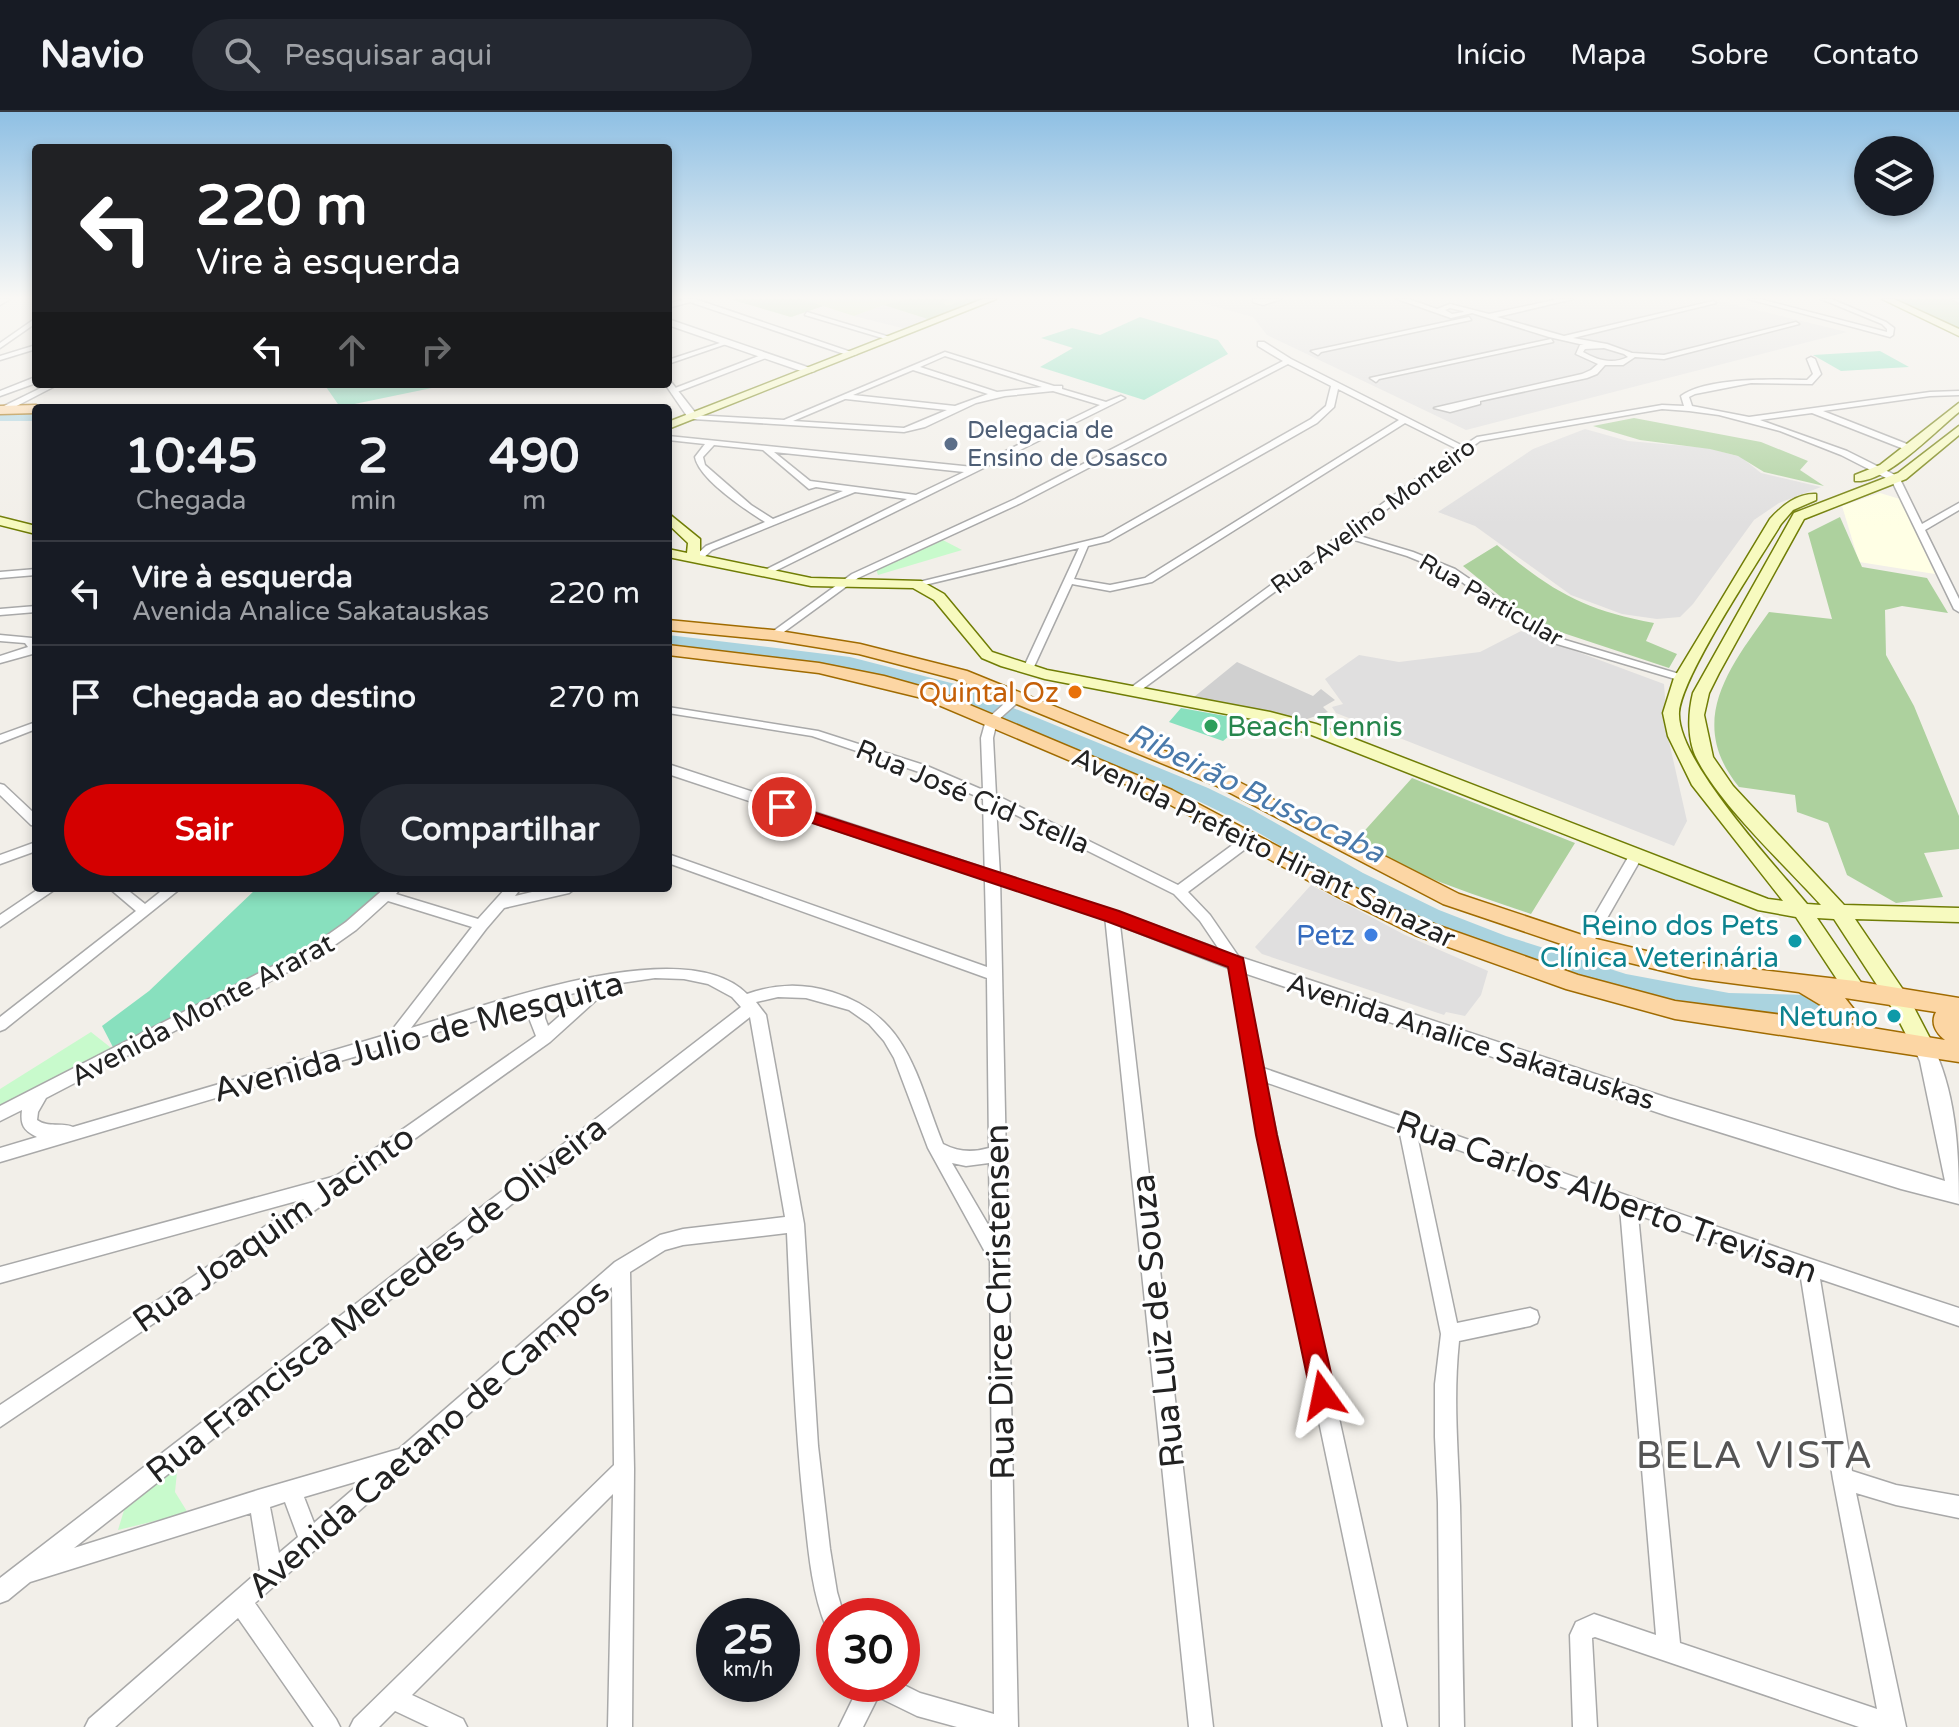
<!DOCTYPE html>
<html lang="pt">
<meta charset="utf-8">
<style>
body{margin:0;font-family:"Varela Round",sans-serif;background:#242831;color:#f1f3f6;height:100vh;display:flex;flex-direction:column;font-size:30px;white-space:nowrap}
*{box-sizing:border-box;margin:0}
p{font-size:26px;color:#9ea1a6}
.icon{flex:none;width:44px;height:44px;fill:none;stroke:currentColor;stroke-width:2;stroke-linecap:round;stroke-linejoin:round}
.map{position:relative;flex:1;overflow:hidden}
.sheet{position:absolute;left:32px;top:292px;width:640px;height:488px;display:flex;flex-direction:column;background:#171b24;border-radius:8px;box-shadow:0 4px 12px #0003}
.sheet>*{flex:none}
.guide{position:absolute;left:32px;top:32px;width:640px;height:244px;border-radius:8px;box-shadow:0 4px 12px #0003;background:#202124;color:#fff;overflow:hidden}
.buttons{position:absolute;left:1854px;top:24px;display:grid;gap:16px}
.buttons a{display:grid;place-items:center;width:80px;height:80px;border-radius:50%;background:#171b24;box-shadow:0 4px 12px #0003;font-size:40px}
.speed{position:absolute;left:696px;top:1486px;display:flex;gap:16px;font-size:40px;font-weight:700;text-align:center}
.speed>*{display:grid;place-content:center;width:104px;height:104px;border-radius:50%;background:#171b24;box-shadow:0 4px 12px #0003;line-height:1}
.speed small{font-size:20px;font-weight:400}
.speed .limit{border:12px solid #d22;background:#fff;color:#111}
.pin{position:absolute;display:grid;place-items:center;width:68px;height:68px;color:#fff;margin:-34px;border:4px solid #fff;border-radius:50%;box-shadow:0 2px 8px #0007}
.me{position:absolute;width:88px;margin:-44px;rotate:348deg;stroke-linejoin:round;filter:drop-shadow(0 0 6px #0008)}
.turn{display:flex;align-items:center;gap:28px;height:168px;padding:0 32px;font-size:36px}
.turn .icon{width:104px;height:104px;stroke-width:2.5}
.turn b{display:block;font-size:56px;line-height:68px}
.lanes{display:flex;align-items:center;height:76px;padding:0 32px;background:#0003;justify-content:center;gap:40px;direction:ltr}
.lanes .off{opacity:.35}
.eta{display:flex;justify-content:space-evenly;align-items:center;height:136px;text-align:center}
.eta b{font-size:48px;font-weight:700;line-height:56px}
.primary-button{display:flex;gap:16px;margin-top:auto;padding:16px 32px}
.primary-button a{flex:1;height:92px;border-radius:48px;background:#d40000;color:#fff;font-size:32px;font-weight:700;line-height:92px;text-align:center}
.primary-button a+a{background:#242831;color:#f1f3f6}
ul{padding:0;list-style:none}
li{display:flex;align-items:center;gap:24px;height:104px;padding:0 32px;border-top:2px solid #363941}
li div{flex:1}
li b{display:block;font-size:30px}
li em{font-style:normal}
header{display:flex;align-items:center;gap:48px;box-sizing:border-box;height:112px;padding:0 40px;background:#171b24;border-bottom:2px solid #363941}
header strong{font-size:38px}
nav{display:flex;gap:44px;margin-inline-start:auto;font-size:28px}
.search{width:560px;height:72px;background:#242831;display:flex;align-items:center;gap:20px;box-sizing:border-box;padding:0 28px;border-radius:44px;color:#9ea1a6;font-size:30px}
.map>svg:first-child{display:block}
</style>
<header>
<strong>Navio</strong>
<div class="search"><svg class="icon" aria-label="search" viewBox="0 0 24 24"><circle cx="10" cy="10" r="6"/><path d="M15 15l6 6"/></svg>Pesquisar aqui</div>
<nav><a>Início</a><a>Mapa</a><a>Sobre</a><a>Contato</a></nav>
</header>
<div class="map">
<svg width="1959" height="1615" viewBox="0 0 1959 1615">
<rect width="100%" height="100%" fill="#f2efe9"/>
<path fill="#e0dfdf" d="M1187 187H1711L1847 220 1466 318 1267 223 1253 205Z
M884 193 931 208 906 217 854 204Z
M1585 317 1628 329 1708 336 1741 345 1761 361 1821 375 1779 391 1754 408 1693 492 1680 505 1657 507 1622 502 1571 483 1475 414 1438 400 1533 337Z
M1521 519 1664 572 1668 625 1687 709 1674 734 1336 601 1332 595 1343 592 1325 567 1359 543 1399 550 1480 540Z
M1311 773 1405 823 1488 859 1481 883 1465 904 1446 900 1444 903 1262 842 1255 835Z"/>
<path fill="#ffffe5" d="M1880 381 1900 387 1935 462 1859 450 1842 394Z"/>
<path fill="#d0d0d0" d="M1237 550 1313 584 1321 577 1335 588 1323 595 1328 600 1304 608 1194 585Z"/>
<path fill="#cdebb0" d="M730 187H982L931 208 884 193 854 204 823 194 791 205Z"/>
<path fill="#add19e" d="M730 187H802L823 194 791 205Z
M907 187H951L943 190 947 194 966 187H982L931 208 884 193Z
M1896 187H1951L1959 192V217Z
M1634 306 1761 330 1808 349 1800 358 1824 374 1764 360 1738 344 1710 337 1640 328 1593 314Z
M1840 405 1862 455 1927 466 1948 501 1902 494 1885 498 1886 543 1914 594 1959 704V737L1924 741 1943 785 1896 791 1847 763 1828 711 1797 700 1795 683 1739 675C1686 610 1729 556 1769 500L1832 507 1808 421Z
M1497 433C1551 479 1584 498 1654 511L1646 529 1677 542 1669 556 1533 511 1463 454Z
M1412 666 1575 731 1531 802C1471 781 1409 764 1358 726Z"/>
<path fill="#c8facc" d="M939 426 962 438 878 463 876 457Z
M91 920 115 939 0 995V977Z
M178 1350 175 1380 188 1401 118 1418 125 1395Z"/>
<path fill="#88e0be" d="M1140 205 1218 228 1228 242 1144 288 1040 255 1073 236 1041 226 1072 216 1100 223Z
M1880 239 1909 255 1841 259 1813 243Z
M324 272H451L340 295Z
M1181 596 1248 608 1223 629 1169 610Z
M257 776H386L327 826 115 939 102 914 149 879Z"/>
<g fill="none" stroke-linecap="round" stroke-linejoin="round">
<path fill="#aad3df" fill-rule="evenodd" d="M0 301H36V309H0Z
M668 523 850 545 955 572 1208 676 1251 697 1363 761 1439 798 1506 824 1626 862 1685 873 1729 881 1814 883 1823 886 1827 893 1823 900 1814 903 1729 901 1685 893 1626 880 1488 836 1423 810 1347 773 1235 707 1192 686 941 580 850 557 668 533Z"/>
<defs>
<path id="minor" d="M685 187H695L857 242 850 244 690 190 668 196V192Z
M1253 187H1281L1263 193 1253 190Z
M1397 187H1408L1437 197 1450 192 1489 202 1559 187H1573L1497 205 1564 224 1713 189 1716 191 1573 226 1607 232 1632 241 1664 243 1796 210 1799 212 1664 247 1635 245 1623 253H1605L1597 262 1587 266 1480 289V292L1450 300 1434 296 1582 262 1591 258 1598 252 1576 242 1580 233H1584L1549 225 1472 201 1451 206ZM1450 196 1463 199 1464 200 1452 202 1445 198ZM1604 236 1624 242 1628 245C1612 253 1597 248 1583 240L1585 237Z
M1748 187H1760L1887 220V217L1882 212 1821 187H1831L1886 210 1894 216 1893 223 1890 225Z
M1953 187H1959V191Z
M807 200 893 226 895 227 889 228 805 203Z
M1469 205 1471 208 1321 240 1318 243 1311 239Z
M36 206V211L0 236V231Z
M1551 227 1553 230 1379 267 1376 270 1370 266Z
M726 229 732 230 668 252V248Z
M1258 230H1264L1291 247 1463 334 1477 325 1662 293 1684 294 1681 284C1707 265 1775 267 1807 268L1813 262 1807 247 1811 245 1815 247 1821 262 1812 272 1751 271 1695 282 1689 285 1692 294 1749 305 1930 280 1959 279V283L1930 284 1823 299 1912 334V338L1909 339 1812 301 1760 308 1847 339 1899 365 1922 412 1959 391V398L1925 418 1959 487V500L1954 497 1892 369 1841 343 1780 319 1719 303 1689 299 1662 297 1480 329 1353 422 1413 440 1455 457 1534 511 1565 528 1686 564V568L1682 569 1557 532 1526 515 1449 461 1407 444 1348 426 1137 581H1129V577L1457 337 1405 311 1152 470 1110 479 1072 472 1032 559H1024L1023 557 1079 436 916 475 911 472 1103 425 1311 307 1326 294 1331 274 1288 252 1021 391 858 466 777 525H769L768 523 852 462 1015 387 1283 249 1258 234ZM1338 277 1399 308 1145 466 1110 473 1074 467 1088 434 1109 429 1317 311 1334 295Z
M36 233V237L0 248V244Z
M945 240 1054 274H1062V277L1106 290 1121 284 1125 286 765 464 757 462 907 387 855 380 712 438 701 448H695V444L706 434 765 410C746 398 699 367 695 345L705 332 668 328V324L973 355 1100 293 1053 279 1005 284 976 291 925 315 904 320 693 307 689 305 693 303 784 308ZM945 244 1042 275 997 280 920 255ZM913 258 988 282 955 294 853 283ZM845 287H846L947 298 904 316 793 309ZM714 333 763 338 809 377 816 375 843 379 773 407 751 393 705 353 703 345ZM774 340 964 360 916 383 810 369Z
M764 242 771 244 677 280 670 278Z
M33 266H36V271L0 284V279Z
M49 272H59L5 300H0V296Z
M36 457V463L0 466V460Z
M36 494V500L0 503V497Z
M0 523 32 526 36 531V541L0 551V544L28 535 25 531 0 529Z
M1018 582 1024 585 997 609 993 626 996 683 1178 773 1246 723H1256L1258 726 1256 729 1188 780 1210 803 1243 851 1263 956C1495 1036 1724 1120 1959 1196V1214L1820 1167 1852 1359 1896 1373 1959 1384V1406L1896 1393 1856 1381 1906 1615H1859L1595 1525 1592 1526 1597 1615H1573L1570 1523 1576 1510 1594 1502 1656 1523 1620 1096 1417 1023 1457 1211 1530 1196 1537 1199 1539 1205 1537 1211 1530 1214 1459 1229C1453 1287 1458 1337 1460 1394 1462 1468 1462 1541 1464 1615H1440L1438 1391 1435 1325V1272L1441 1222 1399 1017 1265 970 1407 1615H1383L1259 1023 1229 852 1200 809 1174 782 996 693 1000 764 1018 1615H957L917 1604 878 1585 863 1615H839L860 1572H902L920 1581 994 1602 990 1149 928 1036 894 946 884 929 869 912 849 898 806 886 778 885 756 890 766 903 804 1112 818 1334 830 1437 837 1480 844 1504H834V1518L826 1515C810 1475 808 1431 803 1389 794 1300 791 1210 787 1121L683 1133 665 1138 630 1160 634 1357 632 1615H608L613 1382 412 1583 463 1607 467 1615H429L395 1599 379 1615H350L354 1607 614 1353 612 1175 255 1491 336 1607 340 1615H314L238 1506 115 1615H85L89 1607 260 1458 251 1401 30 1470 8 1488 0 1491V1466L741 895 732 885 708 872 684 867 655 866 614 872 550 930 209 1174 0 1315V1293L197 1162 304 1087 0 1171V1155L336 1064 536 924 529 906V893L0 1050V1036L37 1025C24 1019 20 1013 22 998L0 1009V994L312 834 346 810 385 776H401L396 782 478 807 506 776H521L515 784 549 776H576L569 781 504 796 486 817 411 916C486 894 685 818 747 882 776 872 802 871 832 880 909 904 916 965 943 1032 958 1040 972 1041 989 1036L987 866 668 751V742L987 855 983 687 919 660 812 624 668 601V595L818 619 927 654 983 678 981 626 986 608 1014 583ZM388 789 472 815 389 922 73 1015C62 1010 48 1016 37 1008L38 1000 46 986 322 842 356 818ZM590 877 548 914 545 906 544 889ZM750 905 785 1105 683 1117 660 1123 615 1150 399 1337 258 1378 74 1436ZM952 1051 966 1054 989 1051 990 1116ZM1638 1103 1800 1160 1833 1367 1877 1597 1680 1531ZM365 1367 314 1411 304 1385ZM285 1390 298 1425 279 1441 270 1395Z
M36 610V617L0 631V623Z
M0 672 4 673 36 703V714L31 713 0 683Z
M36 730V739L0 752V743Z
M1635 741 1642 745 1590 836H1580L1578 832 1580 828 1630 742Z
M40 776H57L0 815V803Z
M109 776H125L145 792 165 776H181L5 917 0 919V905L136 799Z
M1112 799 1119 804 1213 1615H1189L1105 804Z"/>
<path id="tertiary" d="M0 187H10L0 193Z
M668 207 813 257 815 259 807 261 668 213Z
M668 266 697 303V307H689L665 272H668Z
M668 652 1118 800 1243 846 1668 986 1945 1069 1920 949 1913 934 1916 928 1923 926 1930 928C1956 978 1959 1037 1959 1092L1901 1077 1668 1004 1229 856 1106 808 668 662Z"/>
<path id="secondary" d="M983 187H996L668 317V310Z
M1882 187H1894L1959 217V224Z
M1959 291V300C1935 319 1886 372 1855 369V363L1880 353Z
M1959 314V323L1906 367 1804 407 1719 561 1709 581 1704 603 1713 645 1733 674 1844 793 1959 796V810L1855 807 1910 888 1934 934 1931 940 1923 943 1915 940 1894 899 1834 807 1817 806 1862 872 1866 878 1862 884H1848L1796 805 1758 798 1304 620 1268 610 1045 567 1001 554 982 546 934 488 913 476 811 474 668 445V437L687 441 688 431 668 412V401L700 427V443L811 466 921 469 944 482 992 540 1047 558 1270 600 1316 612 1768 787 1783 789 1692 673 1668 624 1663 601 1674 566 1770 407C1782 394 1797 381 1816 382V388L1793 398 1781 412C1758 450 1682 563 1679 600 1676 648 1776 754 1807 792L1821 793C1784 752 1721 694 1697 647 1687 628 1688 601 1693 581L1794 401 1898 361Z
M0 405 36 414V422L0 413Z"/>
<path id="primary" d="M0 294 36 293 41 296H36V301L0 302Z
M668 508 773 518 860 532 967 559 1229 665 1459 782 1588 825 1692 850 1855 869 1959 886V950L1675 907 1566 877 1415 823 1340 786 1158 686 922 586 819 561 668 543V533L819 551 884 564 934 578 1172 678 1356 776 1431 811 1578 863 1675 889 1806 906 1829 898 1799 880 1692 866 1585 840 1443 792 1215 673 955 567 859 542 773 528 668 518ZM1845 886 1936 900C1930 911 1936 921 1945 928L1848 912 1856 900Z"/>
</defs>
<use href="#minor" stroke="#a9a9a9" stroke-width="3"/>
<use href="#tertiary" stroke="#a9a9a9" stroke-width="3"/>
<use href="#secondary" stroke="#707d05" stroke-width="3"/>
<use href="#primary" stroke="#a06b00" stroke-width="3"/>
<use href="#minor" fill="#fff" fill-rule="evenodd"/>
<use href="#tertiary" fill="#fff" fill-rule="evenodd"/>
<use href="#secondary" fill="#f7fabf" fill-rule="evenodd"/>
<use href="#primary" fill="#fcd6a4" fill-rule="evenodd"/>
</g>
<linearGradient id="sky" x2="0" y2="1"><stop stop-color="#8fc0e4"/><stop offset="0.45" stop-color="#f9f8f5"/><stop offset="1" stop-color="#f9f8f5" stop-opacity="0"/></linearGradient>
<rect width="1959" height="413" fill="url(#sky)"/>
<path fill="#d40000" stroke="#8a0000" stroke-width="2" d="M782 690 1119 799 1243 846 1277 1023 1336 1283 1332 1292 1323 1296 1314 1292 1311 1283 1256 1023 1228 855 1106 809 776 699 773 695 776 691Z"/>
<circle fill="#5c6f8a" stroke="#fff" stroke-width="3" cx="951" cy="332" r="8"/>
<circle fill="#e8710a" stroke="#fff" stroke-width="3" cx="1075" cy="580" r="8"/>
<circle fill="#2e9e5b" stroke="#fff" stroke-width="3" cx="1211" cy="614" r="8"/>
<circle fill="#3f7fe0" stroke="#fff" stroke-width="3" cx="1371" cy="823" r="8"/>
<g fill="#0f9aa8" stroke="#fff" stroke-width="3">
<circle cx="1795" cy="829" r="8"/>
<circle cx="1894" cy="904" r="8"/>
</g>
<g text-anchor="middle" stroke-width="6" stroke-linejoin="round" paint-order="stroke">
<g font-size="24" fill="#4e5e75" stroke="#fff" text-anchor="start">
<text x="967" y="326">Delegacia de<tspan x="967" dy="28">Ensino de Osasco</tspan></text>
</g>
<g font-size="24" fill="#222" stroke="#fff">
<text transform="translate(1373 404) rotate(-36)" y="8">Rua Avelino Monteiro</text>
<text transform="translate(1491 488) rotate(30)" y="8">Rua Particular</text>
</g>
<g font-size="28" fill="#c56008" stroke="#fff" text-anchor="end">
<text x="1059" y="590">Quintal Oz</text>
</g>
<g font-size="28" fill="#27864d" stroke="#fff" text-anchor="start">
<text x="1227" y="624">Beach Tennis</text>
</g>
<g font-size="28" fill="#222" stroke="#fff">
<text transform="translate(973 684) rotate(23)" y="10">Rua José Cid Stella</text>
<text transform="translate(1264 735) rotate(26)" y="10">Avenida Prefeito Hirant Sanazar</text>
<text transform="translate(202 897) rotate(-28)" y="10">Avenida Monte Ararat</text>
<text transform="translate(1471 929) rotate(18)" y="10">Avenida Analice Sakatauskas</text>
</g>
<g font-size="28" fill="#0d838f" stroke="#fff" text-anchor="end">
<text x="1779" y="823">Reino dos Pets<tspan x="1779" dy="32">Clínica Veterinária</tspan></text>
<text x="1878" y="914">Netuno</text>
</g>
<g font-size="28" fill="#366cbe" stroke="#fff" text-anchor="end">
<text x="1355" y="833">Petz</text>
</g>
<g font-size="30" font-style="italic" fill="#4a7aab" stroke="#fff">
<text transform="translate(1256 681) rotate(26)" y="10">Ribeirão Bussocaba</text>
</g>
<g font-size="34" fill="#222" stroke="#fff">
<text transform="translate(418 924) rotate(-15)" y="12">Avenida Julio de Mesquita</text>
<text transform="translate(1607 1084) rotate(20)" y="12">Rua Carlos Alberto Trevisan</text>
<text transform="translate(273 1116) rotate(-35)" y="12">Rua Joaquim Jacinto</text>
<text transform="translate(376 1187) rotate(-38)" y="12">Rua Francisca Mercedes de Oliveira</text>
<text transform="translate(999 1190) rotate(-91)" y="12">Rua Dirce Christensen</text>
<text transform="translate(1157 1209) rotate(-96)" y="12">Rua Luiz de Souza</text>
<text transform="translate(428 1326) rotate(-41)" y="12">Avenida Caetano de Campos</text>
</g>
<g font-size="38" letter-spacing="2" fill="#555" stroke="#fff">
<text x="1755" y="1356">BELA VISTA</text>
</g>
</g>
</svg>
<div class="buttons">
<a><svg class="icon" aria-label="layers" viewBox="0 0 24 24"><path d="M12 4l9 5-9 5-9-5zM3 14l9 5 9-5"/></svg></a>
</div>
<div class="speed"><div>25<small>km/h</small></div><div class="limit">30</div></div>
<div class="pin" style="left:782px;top:695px;background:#d93025"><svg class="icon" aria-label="arrive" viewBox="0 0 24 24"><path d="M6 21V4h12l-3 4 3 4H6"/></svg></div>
<svg class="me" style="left:1323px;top:1283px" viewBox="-20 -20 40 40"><path d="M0-17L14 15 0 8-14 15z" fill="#d40000" stroke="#fff" stroke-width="4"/></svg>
<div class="guide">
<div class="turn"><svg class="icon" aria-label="left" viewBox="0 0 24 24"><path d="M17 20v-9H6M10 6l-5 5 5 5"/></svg><div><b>220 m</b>Vire à esquerda</div></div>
<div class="lanes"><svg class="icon" aria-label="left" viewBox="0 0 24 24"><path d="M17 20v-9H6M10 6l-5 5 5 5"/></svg><svg class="icon off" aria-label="ahead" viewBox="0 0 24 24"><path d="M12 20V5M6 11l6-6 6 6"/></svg><svg class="icon off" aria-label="right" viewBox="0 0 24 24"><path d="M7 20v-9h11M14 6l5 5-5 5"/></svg></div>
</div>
<section class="sheet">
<div class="eta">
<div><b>10:45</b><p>Chegada</p></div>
<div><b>2</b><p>min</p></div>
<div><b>490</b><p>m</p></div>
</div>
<ul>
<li><svg class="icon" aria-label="left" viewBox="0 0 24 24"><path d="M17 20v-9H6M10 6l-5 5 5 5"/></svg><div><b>Vire à esquerda</b><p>Avenida Analice Sakatauskas</p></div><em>220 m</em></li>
<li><svg class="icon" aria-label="arrive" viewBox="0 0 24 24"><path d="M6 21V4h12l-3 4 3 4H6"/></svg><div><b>Chegada ao destino</b></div><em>270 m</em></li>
</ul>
<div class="primary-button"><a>Sair</a><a>Compartilhar</a></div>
</section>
</div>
